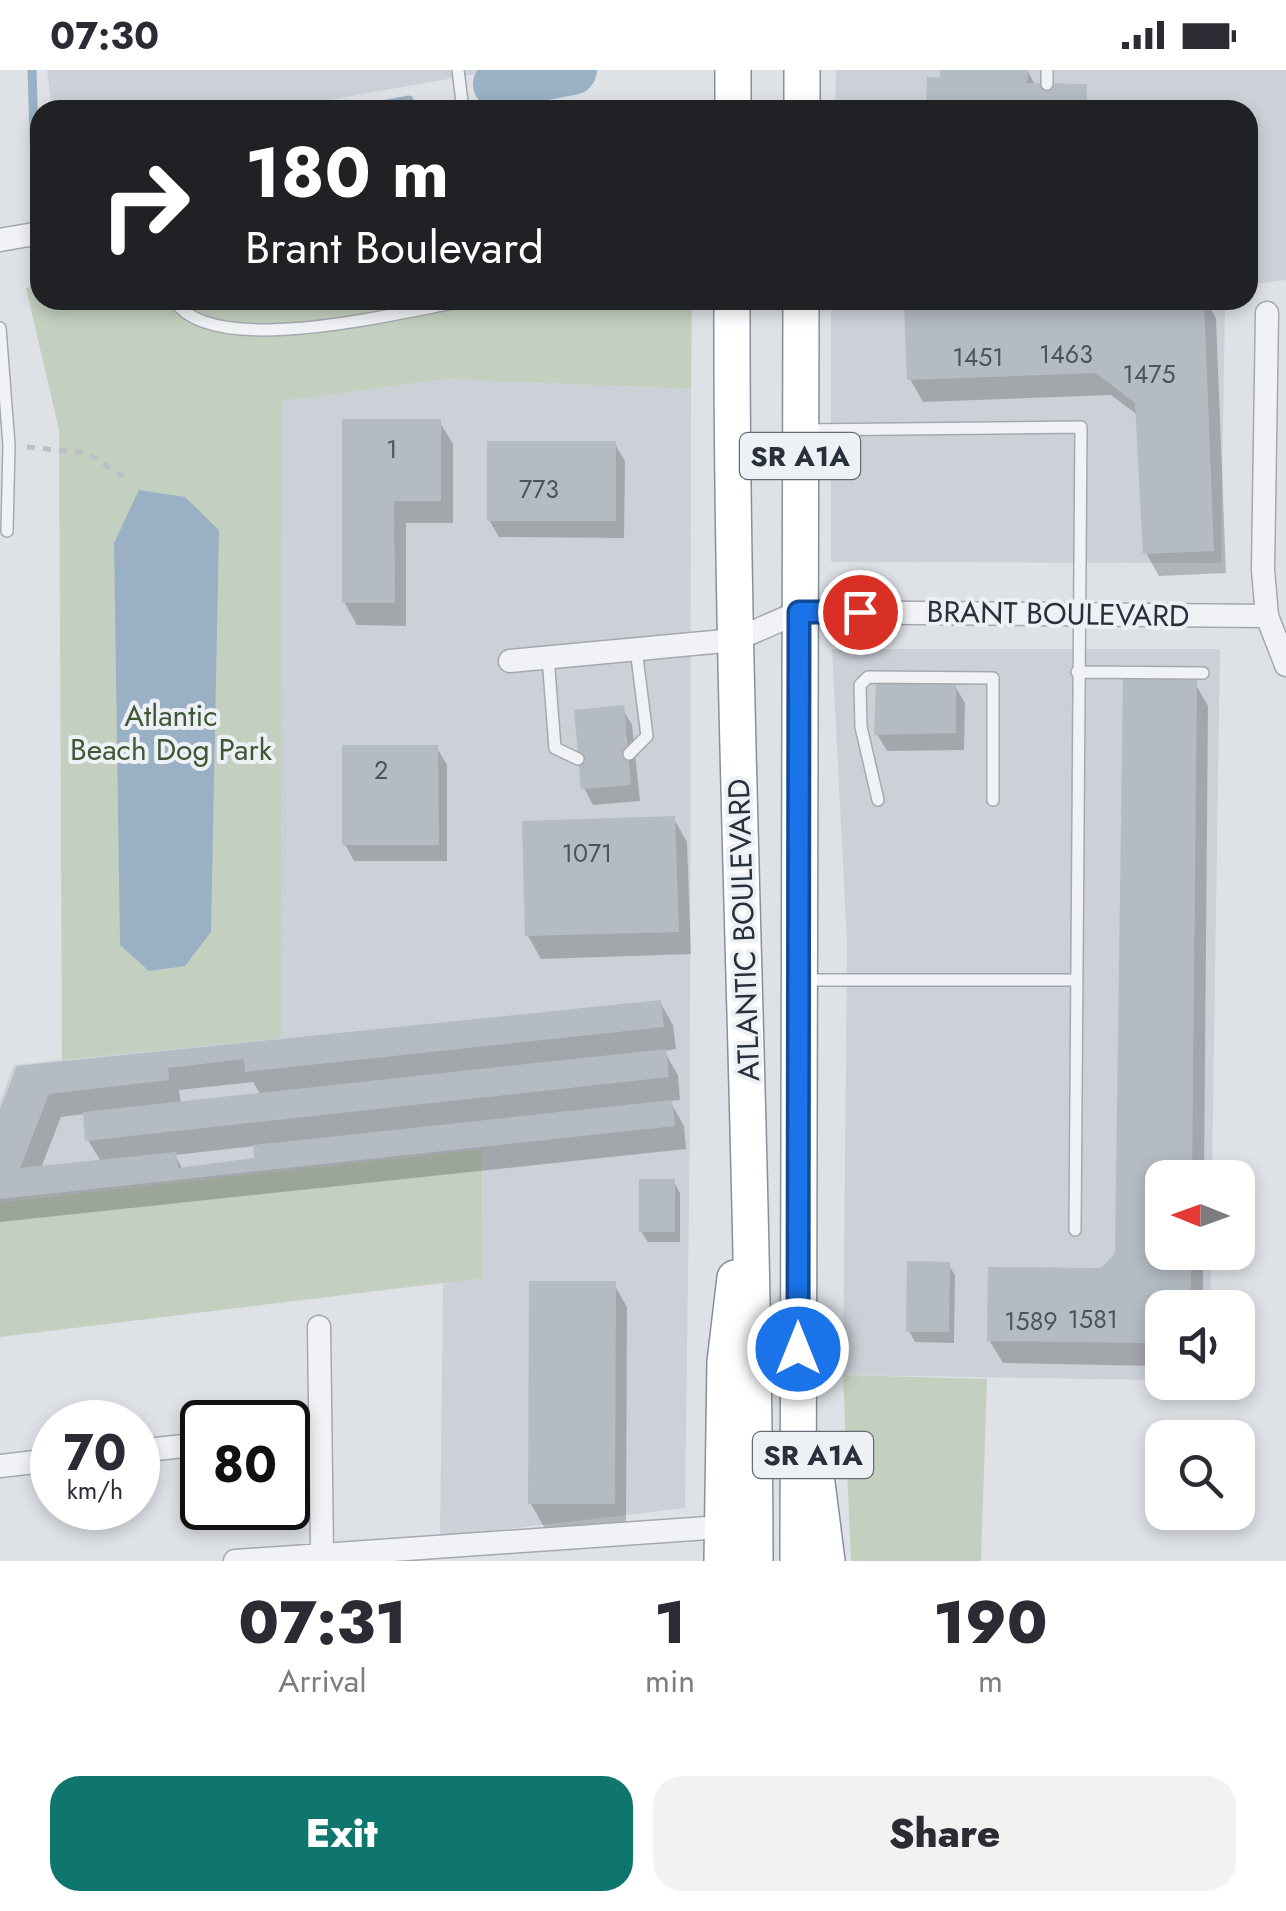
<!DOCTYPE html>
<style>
body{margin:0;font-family:Jost,sans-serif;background:#f2f2f3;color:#2b2b33;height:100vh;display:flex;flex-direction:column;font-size:38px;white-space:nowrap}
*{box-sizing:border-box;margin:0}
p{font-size:32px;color:#7c7c81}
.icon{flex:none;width:55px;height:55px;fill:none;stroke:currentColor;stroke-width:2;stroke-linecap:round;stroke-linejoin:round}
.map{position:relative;height:1491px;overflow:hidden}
.sheet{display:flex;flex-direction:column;background:#fff;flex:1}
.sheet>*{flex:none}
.hud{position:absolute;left:30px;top:30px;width:1228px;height:210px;border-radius:30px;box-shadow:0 5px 15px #0003;background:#202124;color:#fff;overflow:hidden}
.needle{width:65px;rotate:271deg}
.tools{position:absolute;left:1145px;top:1090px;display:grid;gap:20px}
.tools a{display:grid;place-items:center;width:110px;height:110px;border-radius:20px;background:#fff;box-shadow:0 5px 15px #0003;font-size:50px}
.speed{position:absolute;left:30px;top:1330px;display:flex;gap:20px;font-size:50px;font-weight:700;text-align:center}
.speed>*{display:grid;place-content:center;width:130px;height:130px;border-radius:50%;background:#fff;box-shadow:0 5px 15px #0003;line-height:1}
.speed small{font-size:25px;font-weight:400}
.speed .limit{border:5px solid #111;border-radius:15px;background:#fff;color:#111}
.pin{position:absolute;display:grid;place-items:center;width:85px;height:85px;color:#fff;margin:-42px;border:5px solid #fff;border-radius:50%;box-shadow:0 2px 10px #0007}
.me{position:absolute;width:110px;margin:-55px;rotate:0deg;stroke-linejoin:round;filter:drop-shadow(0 0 8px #0008)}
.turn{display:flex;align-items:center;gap:35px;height:210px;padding:0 50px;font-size:45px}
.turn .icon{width:130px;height:130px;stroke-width:2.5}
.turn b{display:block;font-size:70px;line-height:85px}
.eta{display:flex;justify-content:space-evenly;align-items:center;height:170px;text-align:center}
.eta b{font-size:60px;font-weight:800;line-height:70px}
.cta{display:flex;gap:20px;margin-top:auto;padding:20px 50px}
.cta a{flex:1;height:115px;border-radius:30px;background:#0f766e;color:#fff;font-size:40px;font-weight:800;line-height:115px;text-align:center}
.cta a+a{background:#f2f2f3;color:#2b2b33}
.status{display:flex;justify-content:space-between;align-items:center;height:70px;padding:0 50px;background:#fff;direction:ltr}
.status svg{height:28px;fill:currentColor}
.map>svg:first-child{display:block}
</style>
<div class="status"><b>07:30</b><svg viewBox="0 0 49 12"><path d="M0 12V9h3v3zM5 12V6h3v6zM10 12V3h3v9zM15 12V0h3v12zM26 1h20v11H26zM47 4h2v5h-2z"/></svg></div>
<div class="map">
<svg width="1286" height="1491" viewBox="0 0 1286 1491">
<rect width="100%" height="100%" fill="#dee2e7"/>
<path fill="#ccd1d8" d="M47 0H499L272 40H52Z
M836 0H1286V210L1248 215V40H835Z
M831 230H1225L1221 493 831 492Z
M447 309 691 319 690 1056 685 1438 440 1467 443 1212 483 1207 482 1079 0 1132V1032L14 995 281 967 282 331Z
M832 579H1220L1212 1107 1162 1108V1182L1211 1183 1210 1237 1162 1238V1310L843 1305 847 873Z"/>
<path fill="#c4d0bf" d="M40 215V230H692L691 319 447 309 282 331 281 968 62 990 59 360 26 218Z
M482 1079 483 1208 0 1267V1132Z
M843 1305 987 1309 981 1491H851Z"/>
<path fill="#9ab1c5" d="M139 420 185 427 219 460 211 862 185 896 149 901 120 875 114 473Z"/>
<path fill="#0003" fill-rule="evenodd" d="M942 0H1027L1036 16 1085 17 1088 40H929Z
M1089 230H1205L1216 248 1226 503 1159 506 1146 483 1139 346 1111 325 923 332 910 309Z
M344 351H439L453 374V453H406V556L357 555 344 532Z
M615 374 625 391 624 468 499 467 489 450Z
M1195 613 1208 636 1204 1108H1162V1182H1203V1238H1162V1290L1157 1296 1003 1293 989 1270 1102 1200 1117 1184Z
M955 616 965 633 964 680 887 681 877 664Z
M622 638 632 655 640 731 593 735 584 718Z
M437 678 447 695V791H354L345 774Z
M674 749 687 772 691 884 541 889 528 866Z
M660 932 673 955 676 979 664 981 678 1005 680 1030 670 1031 684 1056 686 1079 0 1152V1046L18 999ZM253 1012 261 1025 181 1034 179 1020ZM85 1044 88 1070 101 1092 41 1098 61 1047ZM255 1076 257 1091 183 1100 175 1085Z
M674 1112 680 1123V1172H648L641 1161Z
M948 1194 955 1205 954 1273 915 1272 909 1261Z
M614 1214 627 1237 626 1457H544L531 1434Z"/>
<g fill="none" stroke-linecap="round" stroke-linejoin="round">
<path stroke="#9ab1c5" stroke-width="9" d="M32 0 35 95H40
M357 40 409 30"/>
<path stroke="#9ab1c5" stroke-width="50" d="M498 14 572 0"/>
</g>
<path fill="#b5bbc3" d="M940 0H1028L1027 13 1087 14 1086 40H926L927 7 940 8Z
M1027 230H1204L1214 481 1143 484 1135 333 1096 303 907 310 904 235Z
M342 349H441V431H394L395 533H342Z
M487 371H616V451H487Z
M1123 607 1197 610 1192 1108H1162V1182H1191V1228L1181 1238H1162V1255L1144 1273 987 1271 988 1197 1101 1198 1115 1183Z
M876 612 956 614V663L874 665Z
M624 635 631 715 581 719 574 640Z
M342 675H438L439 775H342Z
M675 746 679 862 525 866 522 751Z
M661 930 664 957 245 1002 244 989 168 998 169 1010 49 1024 20 1098 176 1082 178 1098 254 1088 253 1075 672 1030 675 1056 0 1129V1039L17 996Z
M666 979 669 1007 85 1071 83 1042Z
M639 1109H675V1162H639Z
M907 1191 950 1192 949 1262H906Z
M529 1211H616L615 1434H528Z"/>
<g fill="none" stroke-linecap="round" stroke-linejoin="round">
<defs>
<path id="service" d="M458 0 463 40
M1047 14V0
M174 230C213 292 407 240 469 230
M0 258 9 375 7 461
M804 360 1081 357 1075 1160
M548 587 555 678 578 689
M1077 602 1203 603
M629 684 647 666 636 579
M878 730 861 657 860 615 868 607 993 608V730
M803 910H1076"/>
<path id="minor" d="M0 170 40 163
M1267 243 1263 500 1267 546 1286 595
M510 591 735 570 799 542 1267 546
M319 1257 322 1482
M288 1365 318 1361
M138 1381 202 1374
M0 1396 52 1390
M235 1491 722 1457"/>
<path id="trunk" d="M733 40V0
M802 40V0
M732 230C731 650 754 1071 755 1491
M817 1413 827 1491
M722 1491 725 1292 735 1208
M798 1491 801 230"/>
</defs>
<use href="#service" stroke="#a4a9b0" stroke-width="14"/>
<use href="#minor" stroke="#a4a9b0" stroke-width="25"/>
<use href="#trunk" stroke="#86909c" stroke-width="38"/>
<path stroke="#bcc0c5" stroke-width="5" stroke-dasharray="8 8" stroke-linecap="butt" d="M27 377 87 383 125 408"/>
<use href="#service" stroke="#f0f2f5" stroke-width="11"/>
<use href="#minor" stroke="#f0f2f5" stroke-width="22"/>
<use href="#trunk" stroke="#fff" stroke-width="35"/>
</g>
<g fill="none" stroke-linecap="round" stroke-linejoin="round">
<defs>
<path id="route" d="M798 1279 799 542H860"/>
</defs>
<use href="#route" stroke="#114b97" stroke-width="25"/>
<use href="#route" stroke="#1a73e8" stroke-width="18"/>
</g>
<g text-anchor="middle" stroke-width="8" stroke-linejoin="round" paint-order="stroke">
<g font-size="25" fill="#4b535e">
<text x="1066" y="293">1463</text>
<text x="978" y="296">1451</text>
<text x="1149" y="313">1475</text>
<text x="392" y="388">1</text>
<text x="539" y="428">773</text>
<text x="381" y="709">2</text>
<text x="587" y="792">1071</text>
<text x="1093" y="1258">1581</text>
<text x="1031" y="1260">1589</text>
</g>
<g fill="#edf0f4" stroke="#636a73" stroke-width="2.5">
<rect x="740" y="363" width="120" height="46" rx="8"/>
<rect x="753" y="1362" width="120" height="46" rx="8"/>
</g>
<g font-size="28" font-weight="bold" fill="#28303c">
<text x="800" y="396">SR A1A</text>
<text x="813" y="1395">SR A1A</text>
</g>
<g font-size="30" fill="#28303c" stroke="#edf0f4">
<text transform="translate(1058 544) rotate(1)" y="10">BRANT BOULEVARD</text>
<text transform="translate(744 860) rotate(-92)" y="10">ATLANTIC BOULEVARD</text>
</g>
<g font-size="30" fill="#3e5736" stroke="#edf0f4">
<text x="171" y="656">Atlantic<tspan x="171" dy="34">Beach Dog Park</tspan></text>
</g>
</g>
</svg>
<div class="tools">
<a><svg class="needle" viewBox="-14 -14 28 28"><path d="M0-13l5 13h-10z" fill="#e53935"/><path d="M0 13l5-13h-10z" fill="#7c7c81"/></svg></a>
<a><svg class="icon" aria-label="sound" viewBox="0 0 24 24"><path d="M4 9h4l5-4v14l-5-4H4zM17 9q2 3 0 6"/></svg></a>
<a><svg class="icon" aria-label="search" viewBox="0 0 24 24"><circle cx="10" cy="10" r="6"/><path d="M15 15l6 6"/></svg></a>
</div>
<div class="speed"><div>70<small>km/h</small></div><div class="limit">80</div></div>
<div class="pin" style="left:860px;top:542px;background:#d93025"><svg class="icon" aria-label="arrive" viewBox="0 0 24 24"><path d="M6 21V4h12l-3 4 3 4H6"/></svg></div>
<svg class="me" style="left:798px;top:1279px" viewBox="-20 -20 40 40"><circle r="17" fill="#1a73e8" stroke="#fff" stroke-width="3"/><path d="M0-11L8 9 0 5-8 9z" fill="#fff"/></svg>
<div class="hud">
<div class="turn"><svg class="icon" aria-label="right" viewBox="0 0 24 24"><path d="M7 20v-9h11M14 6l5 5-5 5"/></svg><div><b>180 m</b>Brant Boulevard</div></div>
</div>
</div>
<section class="sheet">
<div class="eta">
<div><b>07:31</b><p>Arrival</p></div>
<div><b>1</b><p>min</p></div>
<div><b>190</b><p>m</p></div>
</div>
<div class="cta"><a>Exit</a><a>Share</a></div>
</section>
